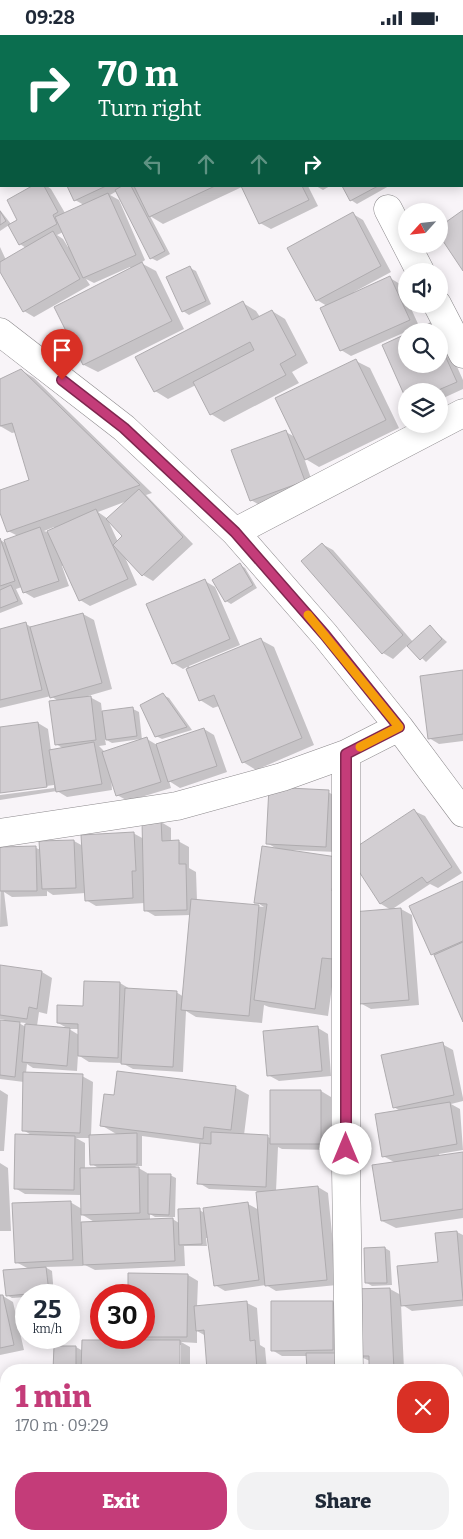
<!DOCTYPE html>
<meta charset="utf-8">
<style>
body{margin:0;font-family:Bitter,serif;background:#f2f2f3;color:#1f2937;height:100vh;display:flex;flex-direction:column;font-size:19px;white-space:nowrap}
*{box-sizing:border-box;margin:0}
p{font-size:16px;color:#747a83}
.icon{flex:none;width:28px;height:28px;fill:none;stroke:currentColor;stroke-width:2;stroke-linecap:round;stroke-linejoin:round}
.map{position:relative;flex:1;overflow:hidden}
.details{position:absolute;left:0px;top:1329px;width:464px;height:176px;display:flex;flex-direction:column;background:#fff;border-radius:20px 20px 0 0;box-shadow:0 2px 12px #0003}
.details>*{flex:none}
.guide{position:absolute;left:0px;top:0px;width:464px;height:152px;box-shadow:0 2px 12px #0003;background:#0b6e4f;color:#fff;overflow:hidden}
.needle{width:32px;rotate:243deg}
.controls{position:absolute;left:398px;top:168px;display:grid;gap:10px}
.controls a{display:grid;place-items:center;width:50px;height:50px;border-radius:50%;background:#fff;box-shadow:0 2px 12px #0003;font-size:25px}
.speed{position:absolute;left:15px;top:1249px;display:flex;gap:10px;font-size:25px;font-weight:700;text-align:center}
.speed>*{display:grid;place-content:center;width:65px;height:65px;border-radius:50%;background:#fff;box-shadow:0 2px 12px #0003;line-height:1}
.speed small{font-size:12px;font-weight:400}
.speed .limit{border:8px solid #d22;background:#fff;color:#111}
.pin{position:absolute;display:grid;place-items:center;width:42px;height:42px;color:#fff;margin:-51px -21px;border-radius:50% 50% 50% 0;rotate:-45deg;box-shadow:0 0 5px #0007}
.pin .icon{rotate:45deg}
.me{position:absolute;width:55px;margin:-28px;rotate:0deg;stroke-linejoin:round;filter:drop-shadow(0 0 4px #0008)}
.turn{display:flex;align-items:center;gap:18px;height:105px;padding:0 15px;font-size:22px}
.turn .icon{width:65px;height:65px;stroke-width:2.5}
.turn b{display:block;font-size:35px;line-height:42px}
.lanes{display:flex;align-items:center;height:48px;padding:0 15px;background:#0003;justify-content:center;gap:25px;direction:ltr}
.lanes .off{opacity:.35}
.round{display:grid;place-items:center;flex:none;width:52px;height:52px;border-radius:20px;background:#f2f2f3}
.headline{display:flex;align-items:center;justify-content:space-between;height:85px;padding:0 15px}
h1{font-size:30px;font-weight:800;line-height:38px;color:#c43c79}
.cta{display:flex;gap:10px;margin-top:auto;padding:10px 15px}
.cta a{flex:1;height:58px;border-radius:20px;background:#c43c79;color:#fff;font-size:20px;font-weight:800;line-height:58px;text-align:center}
.cta a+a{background:#f2f2f3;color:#1f2937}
.status{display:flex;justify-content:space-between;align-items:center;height:35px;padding:0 25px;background:#fff;direction:ltr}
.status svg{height:14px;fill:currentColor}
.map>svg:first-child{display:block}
</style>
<div class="status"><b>09:28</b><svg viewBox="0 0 49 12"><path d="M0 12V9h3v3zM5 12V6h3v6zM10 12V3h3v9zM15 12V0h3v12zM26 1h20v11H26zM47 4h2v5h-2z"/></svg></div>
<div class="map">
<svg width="463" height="1504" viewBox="0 0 463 1504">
<rect width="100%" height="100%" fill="#f8f4f8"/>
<path fill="#0003" fill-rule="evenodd" d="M0 0H104L1 1V19Z
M109 0H171V1H107Z
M178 0H331L330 1Z
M368 0H463V52L462 1Z
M0 22 1 24 0 67Z
M462 55H463V151L462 150Z
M34 151H47L51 154 65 178 84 170 75 165 69 151H133L137 153 136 151H308L318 171 271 194 260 188 242 152 163 189 150 181 170 219 157 226 151 223 117 156 110 160 119 165 145 225 141 228 156 236 184 294 98 337 84 330 55 270 34 282 24 276 0 235V212L6 225 26 213 20 209 9 190 0 196V175L11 189 19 185ZM63 197 70 212H68L63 204 57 200ZM130 232 131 234 56 272 55 270 90 250 86 244 94 248Z
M316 151H330L323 155Z
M344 151H389L357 169 351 165Z
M353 179 363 185 391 237 354 257 355 258 390 243 400 249 406 262V269H409L419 291 351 321 341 315 327 271 317 265Z
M190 233 196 236 211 269 189 280 183 276Z
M243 268 256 276 260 282 272 276 285 284 308 328 292 337 299 348 224 387 211 379 196 350 168 364 155 356Z
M430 290 441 296 463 345V354L439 365V356H406V361L384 311 406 301V329H439V296H416Z
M356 326 370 333 399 393 319 432 304 423 314 452 261 471 251 465 286 397 295 402Z
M21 335 34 343 152 458 146 460 193 509 153 546 143 540 124 520 137 550 90 571 80 565 64 530 62 531 69 551 34 563 24 557 22 552 16 554 23 569 0 578V505L6 508 18 501 8 496 0 474V457L31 446 16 397 12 398 0 391V345ZM127 466 108 484 98 477ZM108 485 124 501 118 507ZM54 492 55 494 47 497 44 496Z
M322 509 333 515 413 607 430 592 447 607 426 627 408 610 393 624 383 618Z
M240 530 245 533 257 553 231 569 226 566Z
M205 546 215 552 240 610 189 631 190 633 261 605 274 612 314 710 256 735 243 727 219 671 213 673 200 665 187 632 183 634 173 628Z
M83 579 94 585 112 654 88 661 101 668 102 677 133 674 139 677 142 705 147 704 157 710 204 694 214 700 227 737 180 753 169 746 171 753 128 766 117 760 111 740 112 755 67 762 57 756 0 765V760L54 753V750L0 757V694L38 688 48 694 51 716 64 714 56 709 58 666 51 661 0 673V595L26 589 33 593ZM105 704 112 708 141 704 105 717 99 711 106 710Z
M463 636V706L439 709 429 703Z
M163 660 169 663 192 695 162 704 156 701Z
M328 757 339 763 336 817 290 815V816L336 824 354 878 401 874 412 880 419 970 371 974 360 968 335 930 328 981 269 972 264 970 262 988 196 982 186 976 183 1037 133 1034 122 1028 89 1027 78 1020 77 1036 33 1033 27 1029 26 1038 82 1041 93 1047 91 1101 118 1100 101 1090 115 1061 118 1037 236 1053 249 1060 244 1100 268 1102 272 1104 321 1056 331 1062V1115L282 1114 278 1112 276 1156 318 1152 328 1158 337 1250 276 1256 266 1250 225 1256 215 1250 208 1203H206L207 1211H184L185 1231 95 1235 83 1229V1231L45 1232 52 1236 54 1260H26V1262L12 1263 7 1260 29 1234 16 1227 70 1167 82 1174V1160L25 1159 15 1153 33 1101 23 1095 24 1047 0 1044V986L4 987 5 985 0 984V931L42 937 52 943 47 979 39 977 37 991 69 994 58 988 120 948 130 954 176 957 184 962 191 880 155 881 145 875V868L96 871 86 865V858L53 860 47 856V861L12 862 4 857 8 891 0 892 1 813H36L41 815 74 806 83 811 133 798 144 804 161 787 171 793V807L178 806 189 812V833L196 837 197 866 264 872 256 867 279 815 267 808ZM17 987 26 988V992ZM69 994H79V1000ZM142 1101 201 1109 199 1148 209 1154 257 1156 259 1175 248 1169 205 1178 199 1175 179 1188 171 1183 150 1185V1179L155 1182H175L176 1143 170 1140 149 1139 135 1131H142ZM76 1103H91L92 1129 100 1134H85V1108ZM81 1179 96 1188H81Z
M414 776 425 781 462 838 438 853 430 849 391 875 381 869 349 818Z
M463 847V984L436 921 432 919Z
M318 993 328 999 331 1041 279 1046 268 1040Z
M442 1009 453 1015 463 1063V1066L451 1069 460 1074 463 1115 439 1119 440 1122 463 1118V1183L396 1193 382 1186 396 1128 383 1121 400 1076 394 1072Z
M0 1055 8 1060 4 1116H0Z
M0 1128 8 1133 11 1196H0Z
M457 1197 463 1200V1271L412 1276 401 1269 404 1335H370V1326L356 1320 390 1254 401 1260 439 1228Z
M385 1213 390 1216 392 1250 372 1251 367 1248Z
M188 1240 198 1246 197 1272 247 1268 257 1273 260 1310 265 1313 267 1335H209L206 1301 197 1296V1308L181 1307 190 1312V1335H181V1310H179L178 1335H55L76 1312 83 1316 138 1306 132 1302H144V1260H129Z
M3 1261 13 1267 24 1315 0 1320V1262Z
M333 1267 343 1273 346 1335H308V1321H282L272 1315Z
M6 1359V1425L0 1426V1360Z
M463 1378V1460L458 1461V1379Z
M7 1499H175V1504H7Z
M179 1499H207V1504H179Z
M248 1499H266L251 1500Z
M401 1499H453L454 1504H402Z"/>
<path fill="#d2ced2" stroke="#afacaf" d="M0 0H42V1H1V21Z
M47 0H84L82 1Z
M107 0H164L165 1H105Z
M192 0H304L189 1Z
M427 0H463V54L462 1Z
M32 151H44L58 177 53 180 57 189 19 210 8 190 17 185 7 165Z
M67 151H106L74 166Z
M122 151H131L165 216 150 224 115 155Z
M134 151H215L149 182Z
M241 151H302L309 165 259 189Z
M342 151H378L350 166Z
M108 158 136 220 83 243 55 182Z
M463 175V236L439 200V192Z
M0 176 6 186 0 190Z
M353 177 381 231 316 266 287 213Z
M53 196 80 244 23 277 0 237V227Z
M142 227 172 286 83 330 54 272Z
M190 231 206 266 182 277 166 242Z
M390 241 410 285 340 316 320 273Z
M243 266 252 285 272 275 296 320 280 329 286 340 210 380 193 347 254 315 250 307 154 357 135 322Z
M430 288 434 296H413Z
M406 299V329H439V307L457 347 436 356H406V364L382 310Z
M356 324 386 385 305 425 275 363Z
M21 334 140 450 7 497 0 478V455L29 445 12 388 0 391V344Z
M286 395 305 446 250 466 231 415Z
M139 454 183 502 142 541 113 510 122 501 106 484Z
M96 474 128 544 79 566 47 496Z
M40 492 59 546 23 558 4 505Z
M0 503 15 546 0 551Z
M322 508 403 600 382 619 301 526Z
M240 528 253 550 225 567 212 545Z
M205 544 230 604 172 629 146 569Z
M11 550 18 566 0 573V555Z
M83 578 102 648 50 663 30 592Z
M26 587 42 655 0 665V594Z
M430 590 442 604 420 625 407 611Z
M261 603 302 703 242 728 214 660 199 666 186 634Z
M463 635V699L428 704 420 641Z
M163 658 187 692 155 702 140 670Z
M91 661 96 705 55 710 49 666Z
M133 672 137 701 106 705 102 676Z
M38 687 47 752 0 758V692Z
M204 693 217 731 168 747 156 709Z
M147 702 161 747 116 761 102 717Z
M94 707 102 749 56 757 49 715Z
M269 752 329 755 326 812 266 809Z
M414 774 452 832 427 848 422 842 380 869 347 818Z
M161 785 162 806 179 805V829H186L187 875 144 876 142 786Z
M134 797 136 836H132L133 863 85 866 81 800Z
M74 805 76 853 42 854 39 806Z
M36 811 37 856H0V812Z
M262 811 337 822 332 856 342 858 333 924 322 923 315 974 254 965 267 869 254 868Z
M463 846V906L431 920 409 871Z
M191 864 259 870 249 981 181 975Z
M401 873 409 965 359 969 352 877Z
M463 907V987L434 920Z
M0 930 42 936 37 974 29 972 27 984 0 980Z
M84 946 120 947 118 1023 78 1021V989L57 988V970L83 971Z
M125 953 177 956 173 1032 121 1029Z
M0 985 20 987 15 1042 0 1040Z
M25 989 70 993 67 1031 22 1027Z
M318 991 322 1036 267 1041 263 996Z
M443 1007 454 1060 393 1073 381 1020Z
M117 1036 236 1051 231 1095 204 1092 203 1104 100 1091 104 1059 114 1060Z
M23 1037 83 1039 80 1098 22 1096Z
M270 1055H321V1109H270Z
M450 1067 457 1109 382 1122 375 1079Z
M211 1097 268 1100 266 1152 197 1149 200 1108 211 1109Z
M137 1098V1129L90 1130 89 1100Z
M15 1099 75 1101 74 1155 14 1154Z
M463 1117V1174L381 1186 372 1130Z
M139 1132 140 1178 81 1180 80 1133Z
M148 1139H171L169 1180 148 1179Z
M318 1151 327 1245 265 1251 256 1157Z
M71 1166 73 1225 15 1228 12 1168Z
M248 1167 259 1245 214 1251 203 1173Z
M200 1173 202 1209 179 1210 178 1174Z
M173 1183 175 1226 83 1230 81 1187Z
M457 1196 463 1265 401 1271 397 1231 438 1227 435 1198Z
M385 1212 387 1248H365L364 1213Z
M46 1232 49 1257 6 1261 3 1235Z
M128 1238 188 1239 187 1302H144V1260H128Z
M390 1253 394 1335H369V1321H354L352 1254Z
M0 1260H3L14 1310 0 1313Z
M247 1266 250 1306 255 1305 257 1335H207L204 1295 196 1296 194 1271Z
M271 1266H333V1315L271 1316Z
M82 1305H180V1335H81Z
M54 1311H76V1335H53Z
M306 1318H341V1335H307Z
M6 1358V1419H0V1359Z
M463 1377V1451L458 1452V1378Z
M3 1434H6V1499H162V1504H6Z
M463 1474V1504H462L458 1475Z
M178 1499H202V1504H178Z
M400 1499H444L445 1504H401Z"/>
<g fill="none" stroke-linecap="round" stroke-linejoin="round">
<defs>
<path id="street" d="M388 174 420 236
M437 269 463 319
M0 297 124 393 235 497 325 600 399 692 463 778
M235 497 463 378
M346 719V1134L349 1335
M0 798 177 771 282 742 346 719 399 692
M352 1499V1504"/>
</defs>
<use href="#street" stroke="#8c898c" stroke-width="29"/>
<use href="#street" stroke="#fff" stroke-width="28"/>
</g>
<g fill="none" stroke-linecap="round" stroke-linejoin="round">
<defs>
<path id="route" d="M62 345 124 393 235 497 325 600 399 692 346 719V1114"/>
</defs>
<use href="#route" stroke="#7f274f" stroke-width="12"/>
<use href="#route" stroke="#c43c79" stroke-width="9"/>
<path stroke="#f59e0b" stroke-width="9" d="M308 580 399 692 360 712"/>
</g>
</svg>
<div class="controls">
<a><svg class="needle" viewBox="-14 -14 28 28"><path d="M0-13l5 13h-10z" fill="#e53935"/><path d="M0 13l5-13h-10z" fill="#747a83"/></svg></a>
<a><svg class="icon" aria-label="sound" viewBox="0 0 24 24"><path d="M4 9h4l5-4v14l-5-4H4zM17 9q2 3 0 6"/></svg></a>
<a><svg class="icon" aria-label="search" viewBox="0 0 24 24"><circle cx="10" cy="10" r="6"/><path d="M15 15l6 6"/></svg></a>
<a><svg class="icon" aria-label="layers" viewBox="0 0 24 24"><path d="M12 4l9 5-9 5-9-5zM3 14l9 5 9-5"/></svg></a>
</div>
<div class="speed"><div>25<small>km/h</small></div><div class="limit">30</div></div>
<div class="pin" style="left:62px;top:345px;background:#d93025"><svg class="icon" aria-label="arrive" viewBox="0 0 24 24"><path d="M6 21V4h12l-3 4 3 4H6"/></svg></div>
<svg class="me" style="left:346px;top:1114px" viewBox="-20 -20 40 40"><circle r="19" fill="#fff"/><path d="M0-13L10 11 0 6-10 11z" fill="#c43c79"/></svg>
<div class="guide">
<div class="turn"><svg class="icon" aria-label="right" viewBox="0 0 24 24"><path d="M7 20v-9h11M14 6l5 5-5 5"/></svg><div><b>70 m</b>Turn right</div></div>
<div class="lanes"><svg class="icon off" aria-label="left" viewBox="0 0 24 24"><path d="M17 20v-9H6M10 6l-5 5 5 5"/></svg><svg class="icon off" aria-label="ahead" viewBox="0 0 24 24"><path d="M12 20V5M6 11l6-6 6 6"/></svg><svg class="icon off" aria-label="ahead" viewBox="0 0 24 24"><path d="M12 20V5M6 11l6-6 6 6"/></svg><svg class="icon" aria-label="right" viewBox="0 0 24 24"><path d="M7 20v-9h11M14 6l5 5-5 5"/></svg></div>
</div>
<section class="details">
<div class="headline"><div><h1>1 min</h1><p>170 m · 09:29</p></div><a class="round" style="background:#d93025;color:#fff"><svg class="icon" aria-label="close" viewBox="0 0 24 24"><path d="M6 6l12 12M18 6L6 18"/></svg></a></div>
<div class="cta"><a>Exit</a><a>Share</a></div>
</section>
</div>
